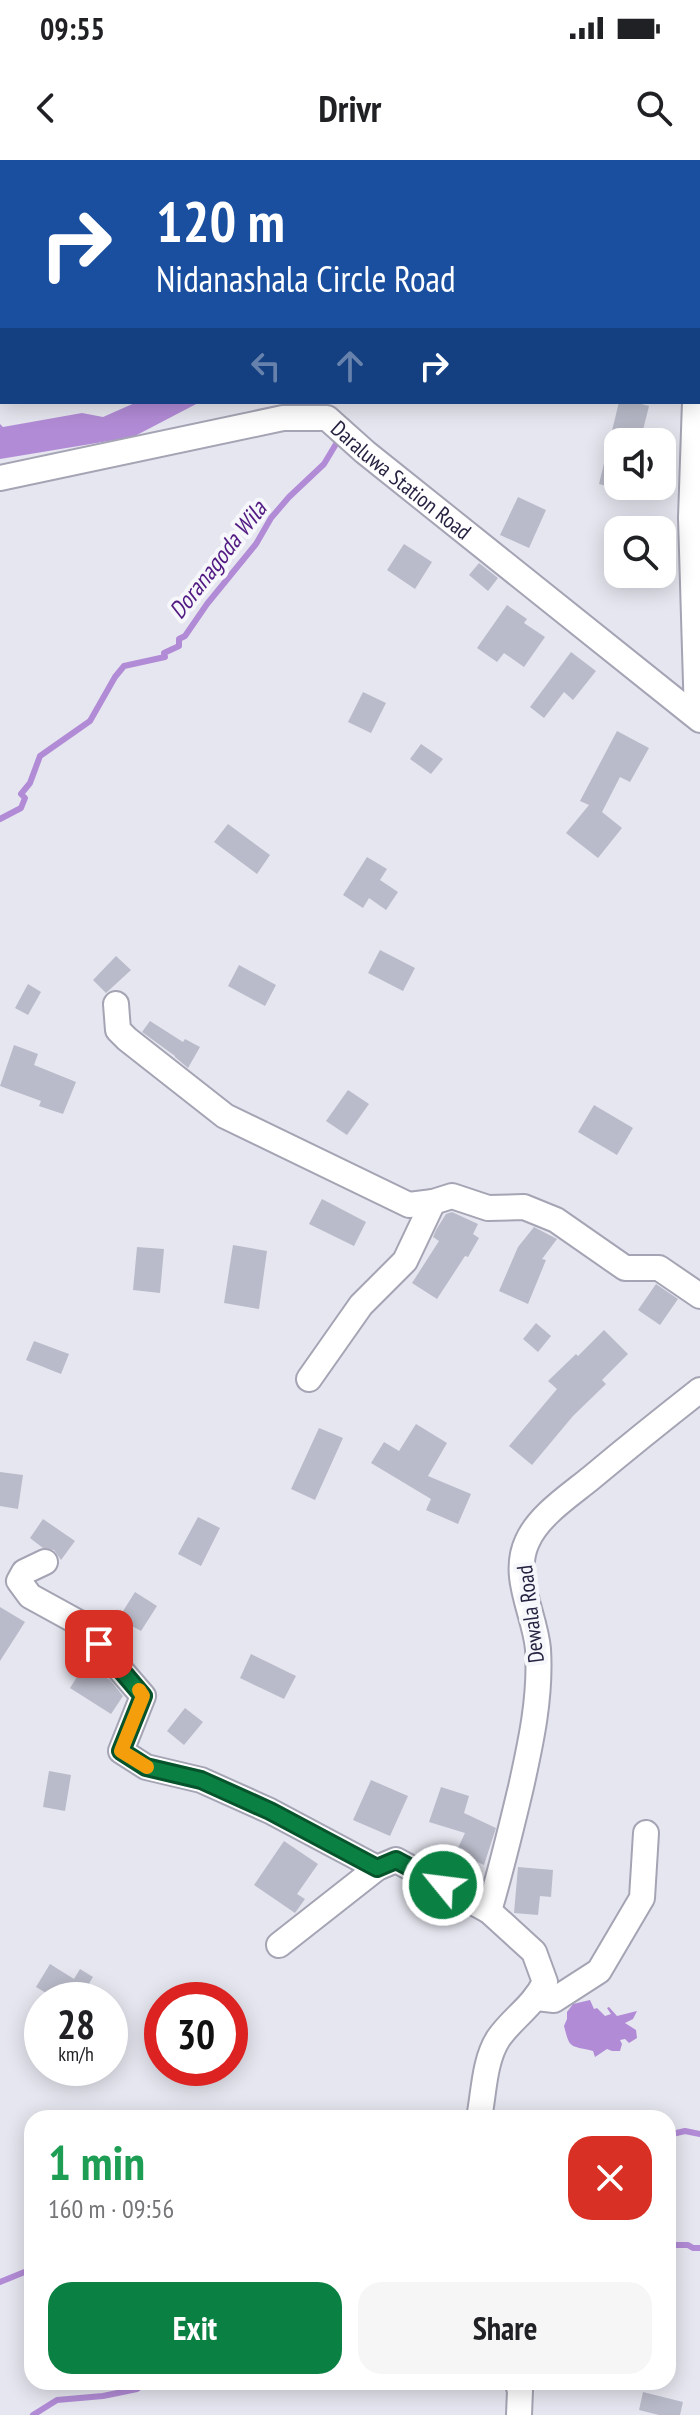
<!DOCTYPE html>
<meta charset="utf-8">
<style>
body{margin:0;font-family:"PT Sans Narrow",sans-serif;background:#f6f6f6;color:#202124;height:100vh;display:flex;flex-direction:column;font-size:30px;white-space:nowrap}
*{box-sizing:border-box;margin:0}
p{font-size:26px;color:#757577}
.icon{flex:none;width:44px;height:44px;fill:none;stroke:currentColor;stroke-width:2;stroke-linecap:round;stroke-linejoin:round}
.map{position:relative;flex:1;overflow:hidden}
.side{position:absolute;left:24px;top:1950px;width:652px;height:280px;display:flex;flex-direction:column;background:#fff;border-radius:24px;box-shadow:0 4px 20px #0003}
.side>*{flex:none}
.banner{position:absolute;left:0px;top:0px;width:700px;height:244px;box-shadow:0 4px 20px #0003;background:#1a4fa0;color:#fff;overflow:hidden}
.tools{position:absolute;left:604px;top:268px;display:grid;gap:16px}
.tools a{display:grid;place-items:center;width:72px;height:72px;border-radius:16px;background:#fff;box-shadow:0 4px 20px #0003;font-size:40px}
.speed{position:absolute;left:24px;top:1822px;display:flex;gap:16px;font-size:40px;font-weight:700;text-align:center}
.speed>*{display:grid;place-content:center;width:104px;height:104px;border-radius:50%;background:#fff;box-shadow:0 4px 20px #0003;line-height:1}
.speed small{font-size:20px;font-weight:400}
.speed .limit{border:12px solid #d22;background:#fff;color:#111}
.pin{position:absolute;display:grid;place-items:center;width:68px;height:68px;color:#fff;margin:-34px;border-radius:16px;box-shadow:0 4px 12px #0006}
.me{position:absolute;width:88px;margin:-44px;rotate:299deg;stroke-linejoin:round;filter:drop-shadow(0 0 6px #0008)}
.turn{display:flex;align-items:center;gap:28px;height:168px;padding:0 24px;font-size:36px}
.turn .icon{width:104px;height:104px;stroke-width:2.5}
.turn b{display:block;font-size:56px;line-height:68px}
.lanes{display:flex;align-items:center;height:76px;padding:0 24px;background:#0003;justify-content:center;gap:40px;direction:ltr}
.lanes .off{opacity:.35}
.round{display:grid;place-items:center;flex:none;width:84px;height:84px;border-radius:24px;background:#f6f6f6}
.summary{display:flex;align-items:center;justify-content:space-between;height:136px;padding:0 24px}
h1{font-size:48px;font-weight:800;line-height:60px;color:#1e9e55}
.primary-button{display:flex;gap:16px;margin-top:auto;padding:16px 24px}
.primary-button a{flex:1;height:92px;border-radius:24px;background:#0b8043;color:#fff;font-size:32px;font-weight:800;line-height:92px;text-align:center}
.primary-button a+a{background:#f6f6f6;color:#202124}
.status{display:flex;justify-content:space-between;align-items:center;height:56px;padding:0 40px;background:#fff;direction:ltr}
.status svg{height:22px;fill:currentColor}
header{display:flex;justify-content:space-between;align-items:center;height:104px;padding:0 24px;background:#fff;font-size:36px;font-weight:800}
.map>svg:first-child{display:block}
</style>
<div class="status"><b>09:55</b><svg viewBox="0 0 49 12"><path d="M0 12V9h3v3zM5 12V6h3v6zM10 12V3h3v9zM15 12V0h3v12zM26 1h20v11H26zM47 4h2v5h-2z"/></svg></div>
<header><svg class="icon" aria-label="back" viewBox="0 0 24 24"><path d="M15 5l-7 7 7 7"/></svg>Drivr<svg class="icon" aria-label="search" viewBox="0 0 24 24"><circle cx="10" cy="10" r="6"/><path d="M15 15l6 6"/></svg></header>
<div class="map">
<svg width="700" height="2255" viewBox="0 0 700 2255">
<rect width="100%" height="100%" fill="#e5e6ef"/>
<path fill="#b28bd6" d="M137 242H200L133 277 0 299V264L3 267 82 253 103 257Z
M590 1840 594 1849 597 1848 605 1856 611 1854 607 1848 609 1847 617 1856 637 1851 633 1859 625 1863 636 1870 637 1878 629 1883 625 1879 620 1880 622 1884 620 1891H612L607 1889 595 1897 593 1891C570 1885 570 1890 564 1866L567 1859V1852L573 1844Z"/>
<g fill="none" stroke-linecap="round" stroke-linejoin="round">
<path stroke="#b28bd6" stroke-width="6" d="M0 659 21 648 25 638 21 634 30 623 40 596 90 561 115 517 124 506 165 497 164 493 179 486V479L185 476 207 444 256 384 271 358 289 337 324 304 339 279
M668 1975 685 1971 700 1974
M668 2085H688L693 2088H700
M0 2122 32 2109
M33 2255 57 2240 103 2236 137 2229 148 2222"/>
</g>
<path fill="#babbca" d="M619 242H633L649 246 640 282 618 278V329L599 324Z
M518 337 546 350 529 388 500 375Z
M404 384 432 402 415 429 387 410Z
M479 403 498 418 488 431 469 415Z
M507 445 527 459 524 463 545 477 524 507 504 493 497 502 477 488Z
M571 492 596 511 573 540 564 532 544 558 530 547Z
M363 532 386 543 371 573 348 562Z
M617 571 649 588 630 622 620 617 602 652 622 668 598 698 566 673 589 645 580 641Z
M421 584 443 599 431 614 410 599Z
M228 664 270 695 257 714 214 682Z
M367 697 387 709 380 720 398 732 386 750 369 738 363 748 343 735Z
M380 790 415 808 403 831 368 813Z
M116 796 131 810 106 833 93 820Z
M239 805 276 825 265 846 228 826Z
M28 824 41 832 28 855 15 848Z
M150 861 183 882 185 879 200 887 188 908 175 897V896L142 872Z
M14 885 38 894 34 905 76 922 63 954 39 946 41 941 0 926Z
M348 930 369 944 347 975 326 961Z
M594 945 633 968 617 995 578 972Z
M322 1039 366 1062 354 1086 309 1064Z
M452 1052 478 1064 473 1074 479 1078 468 1097 465 1096 437 1139 412 1123 439 1081 433 1077 436 1070 446 1054Z
M534 1067 557 1079 542 1099 546 1100 528 1144 499 1131 518 1087Z
M233 1085 267 1091 259 1149 224 1143Z
M137 1087 164 1089 160 1133 133 1130Z
M656 1124 678 1139 660 1165 638 1150Z
M536 1163 551 1176 538 1192 523 1179Z
M604 1170 628 1194 602 1220 606 1224 573 1256 532 1305 509 1286 557 1229 548 1221 576 1194 578 1196Z
M34 1181 69 1194 61 1214 26 1200Z
M416 1264 447 1283 428 1316 471 1334 458 1364 426 1350 431 1339 371 1303 384 1282 399 1291Z
M319 1268 343 1278 315 1340 291 1329Z
M0 1312 23 1315 18 1349 0 1346Z
M198 1357 220 1368 201 1406 178 1394Z
M43 1359 75 1381 61 1400 54 1390 43 1388 30 1378Z
M135 1432 157 1446 141 1471 132 1466 126 1476 113 1467Z
M0 1447 25 1462 0 1501Z
M251 1494 296 1516 284 1539 240 1518Z
M85 1504 110 1520 123 1536 111 1554 70 1528Z
M185 1548 203 1562 184 1585 167 1571Z
M49 1611 71 1615 65 1651 43 1647Z
M371 1620 408 1636 390 1676 353 1660Z
M441 1627 469 1636 464 1653 496 1668 484 1705 456 1692 465 1673 429 1662Z
M284 1681 318 1704 297 1734 305 1739 295 1753 254 1725Z
M518 1707 553 1710 551 1737 540 1736 538 1755 514 1753Z
M50 1804 74 1819 80 1809 93 1817 79 1840H58L36 1827Z
M643 2232 683 2242 680 2255H659L639 2250Z"/>
<g fill="none" stroke-linecap="round" stroke-linejoin="round">
<defs>
<g id="minor">
<path d="M698 221 700 211"/>
<path d="M695 242 691 358 697 556H700"/>
<path id="s1" d="M0 318 283 258H327L365 292 700 560"/>
<path d="M116 844 118 870 127 879 225 956 409 1045 433 1042 452 1036 488 1048 524 1047 556 1060 625 1108H659L700 1136"/>
<path d="M309 1219 361 1145 405 1101 433 1042"/>
<path d="M45 1402 24 1412 19 1421 30 1436 81 1464 143 1536 121 1591 146 1607 201 1620 270 1651 377 1708"/>
<path d="M489 1751C501 1710 511 1669 521 1627 531 1582 541 1536 538 1489 535 1454 511 1417 527 1382 538 1356 569 1336 591 1318 627 1288 663 1259 700 1230"/>
<path d="M279 1785 377 1708 396 1700 489 1751 534 1792 545 1822C532 1848 512 1858 498 1879 484 1901 484 1933 479 1958"/>
<path d="M537 1838 554 1840 599 1811 642 1738 646 1673"/>
<path d="M517 2222 520 2230 519 2255"/>
</g>
</defs>
<use href="#minor" stroke="#a4a4b4" stroke-width="28"/>
<use href="#minor" stroke="#fff" stroke-width="24"/>
</g>
<g fill="none" stroke-linecap="round" stroke-linejoin="round">
<defs>
<path id="route" d="M99 1484 143 1536 121 1591 146 1607 201 1620 270 1651 377 1708 396 1700 443 1725"/>
</defs>
<use href="#route" stroke="#07532c" stroke-width="20"/>
<use href="#route" stroke="#0b8043" stroke-width="14"/>
<path stroke="#f59e0b" stroke-width="14" d="M139 1530 143 1536 121 1591 147 1607"/>
</g>
<g text-anchor="middle" stroke-width="8" stroke-linejoin="round" paint-order="stroke">
<g font-size="22" fill="#262342" stroke="#f6f7fb">
<text dy="8" stroke="none"><textPath href="#s1" startOffset="430">Daraluwa Station Road</textPath></text>
<text transform="translate(530 1454) rotate(-97)" y="8">Dewala Road</text>
</g>
<g font-size="24" font-style="italic" fill="#511982" stroke="#f6f7fb">
<text transform="translate(218 400) rotate(-52)" y="8">Doranagoda Wila</text>
</g>
</g>
</svg>
<div class="tools">
<a><svg class="icon" aria-label="sound" viewBox="0 0 24 24"><path d="M4 9h4l5-4v14l-5-4H4zM17 9q2 3 0 6"/></svg></a>
<a><svg class="icon" aria-label="search" viewBox="0 0 24 24"><circle cx="10" cy="10" r="6"/><path d="M15 15l6 6"/></svg></a>
</div>
<div class="speed"><div>28<small>km/h</small></div><div class="limit">30</div></div>
<div class="pin" style="left:99px;top:1484px;background:#d93025"><svg class="icon" aria-label="arrive" viewBox="0 0 24 24"><path d="M6 21V4h12l-3 4 3 4H6"/></svg></div>
<svg class="me" style="left:443px;top:1725px" viewBox="-20 -20 40 40"><circle r="17" fill="#0b8043" stroke="#fff" stroke-width="3"/><path d="M0-11L8 9 0 5-8 9z" fill="#fff"/></svg>
<div class="banner">
<div class="turn"><svg class="icon" aria-label="right" viewBox="0 0 24 24"><path d="M7 20v-9h11M14 6l5 5-5 5"/></svg><div><b>120 m</b>Nidanashala Circle Road</div></div>
<div class="lanes"><svg class="icon off" aria-label="left" viewBox="0 0 24 24"><path d="M17 20v-9H6M10 6l-5 5 5 5"/></svg><svg class="icon off" aria-label="ahead" viewBox="0 0 24 24"><path d="M12 20V5M6 11l6-6 6 6"/></svg><svg class="icon" aria-label="right" viewBox="0 0 24 24"><path d="M7 20v-9h11M14 6l5 5-5 5"/></svg></div>
</div>
<section class="side">
<div class="summary"><div><h1>1 min</h1><p>160 m · 09:56</p></div><a class="round" style="background:#d93025;color:#fff"><svg class="icon" aria-label="close" viewBox="0 0 24 24"><path d="M6 6l12 12M18 6L6 18"/></svg></a></div>
<div class="primary-button"><a>Exit</a><a>Share</a></div>
</section>
</div>
